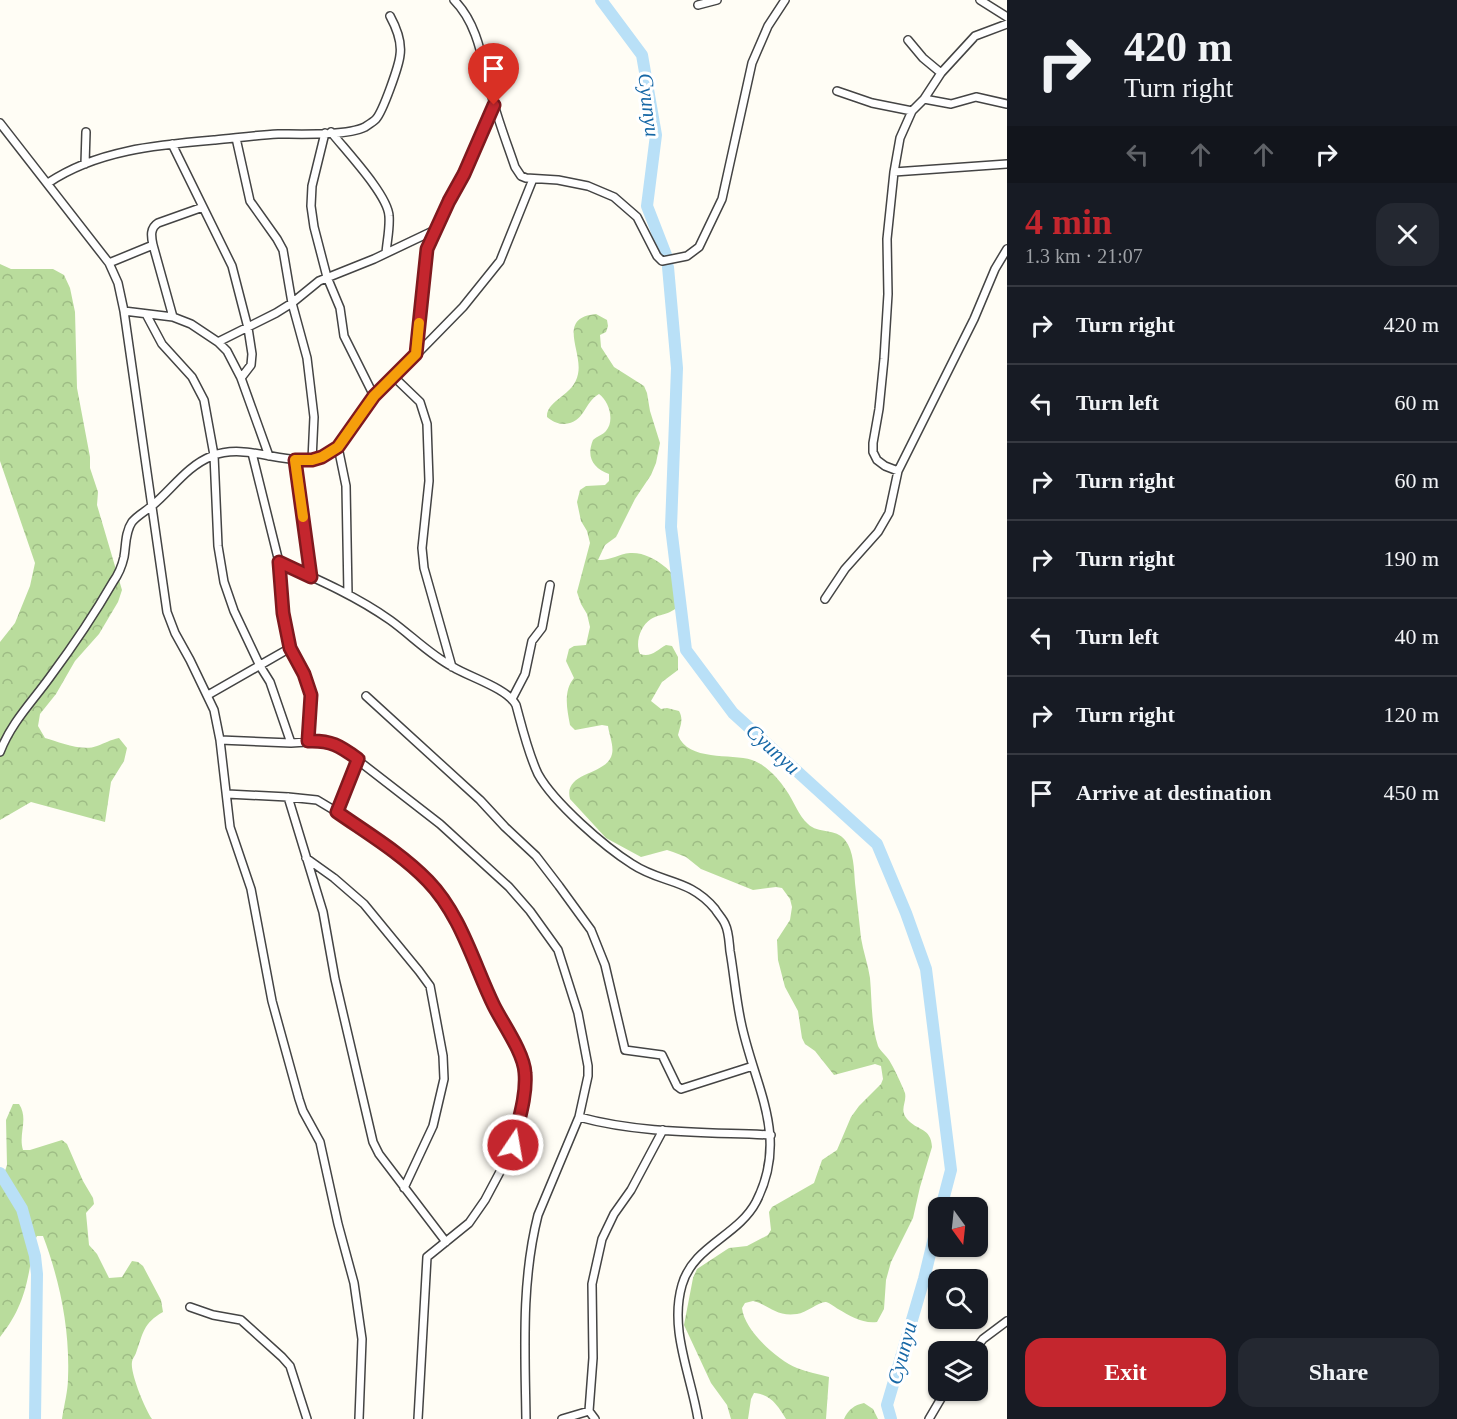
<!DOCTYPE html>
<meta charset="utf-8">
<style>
body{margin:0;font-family:Georgia,serif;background:#242831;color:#f1f3f6;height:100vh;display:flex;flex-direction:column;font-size:22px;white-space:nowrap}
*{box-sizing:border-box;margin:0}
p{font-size:20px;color:#9ea1a6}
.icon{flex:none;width:33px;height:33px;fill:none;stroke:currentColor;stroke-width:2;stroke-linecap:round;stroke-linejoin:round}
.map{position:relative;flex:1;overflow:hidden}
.side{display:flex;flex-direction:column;background:#171b24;width:450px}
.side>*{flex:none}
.banner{background:#171b24;color:#f1f3f6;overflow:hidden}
.needle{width:39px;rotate:165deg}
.tools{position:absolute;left:928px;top:1197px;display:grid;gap:12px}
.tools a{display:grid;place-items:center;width:60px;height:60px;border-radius:12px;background:#171b24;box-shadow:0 2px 4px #0004;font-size:30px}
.pin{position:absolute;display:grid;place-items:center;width:51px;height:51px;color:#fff;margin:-62px -26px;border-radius:50% 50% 50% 0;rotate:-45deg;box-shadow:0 0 6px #0007}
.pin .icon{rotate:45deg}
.me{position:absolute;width:66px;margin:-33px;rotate:12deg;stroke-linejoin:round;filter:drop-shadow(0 0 4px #0008)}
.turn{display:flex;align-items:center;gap:21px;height:126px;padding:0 18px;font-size:27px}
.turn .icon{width:78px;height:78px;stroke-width:2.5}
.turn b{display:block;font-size:42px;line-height:51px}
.lanes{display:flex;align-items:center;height:57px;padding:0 18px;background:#0003;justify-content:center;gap:30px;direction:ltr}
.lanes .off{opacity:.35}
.round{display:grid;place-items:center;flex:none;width:63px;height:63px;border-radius:18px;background:#242831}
.summary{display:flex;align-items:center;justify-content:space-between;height:102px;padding:0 18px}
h1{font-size:36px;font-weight:700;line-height:45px;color:#c4262e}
.action{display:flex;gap:12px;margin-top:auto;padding:12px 18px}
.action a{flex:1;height:69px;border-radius:18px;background:#c4262e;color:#fff;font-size:24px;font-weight:700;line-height:69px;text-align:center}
.action a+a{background:#242831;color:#f1f3f6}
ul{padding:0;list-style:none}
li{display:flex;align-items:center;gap:18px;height:78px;padding:0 18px;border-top:2px solid #363941}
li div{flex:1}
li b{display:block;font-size:22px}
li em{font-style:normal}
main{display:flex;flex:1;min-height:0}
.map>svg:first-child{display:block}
</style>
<main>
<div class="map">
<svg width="1007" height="1419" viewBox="0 0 1007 1419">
<defs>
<pattern id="forest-crowns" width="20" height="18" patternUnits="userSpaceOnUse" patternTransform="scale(1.5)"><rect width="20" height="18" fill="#b9dc9c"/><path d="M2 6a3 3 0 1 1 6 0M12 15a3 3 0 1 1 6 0" fill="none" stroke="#9ebc85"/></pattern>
</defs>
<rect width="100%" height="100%" fill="#fffdf5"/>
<path fill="url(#forest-crowns)" d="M0 264 11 269H53L64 275 70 288 75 312 77 388 90 457V468L98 492 97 505 122 590 118 602 99 634 75 661 56 694 40 714 38 726 45 738C59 742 82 752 97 746 105 743 110 740 119 738L127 748 124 761 111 782 105 822 31 802 0 820V642L15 623 30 586 35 563 0 461Z
M596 314 607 320 608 326 606 332 600 335 601 347 614 367 644 386 647 393 650 411 660 443 656 463 651 475 635 499 616 537 605 545 598 560C610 561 618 554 630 553 653 551 683 577 685 599 681 604 676 609 670 612 664 615 657 615 651 619 640 626 635 643 640 654 651 658 657 650 666 645L672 646 678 657V670L662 682 651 701 661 709 667 708 679 711C684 720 680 726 678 735 688 762 731 753 752 760 765 764 779 779 786 790 794 801 798 815 808 824 818 834 836 828 845 840 854 851 854 870 855 883 857 901 859 920 861 938 863 951 868 964 870 978 872 1000 871 1025 878 1046 880 1051 886 1055 889 1060 893 1066 903 1087 905 1093 907 1103 899 1109 907 1119 917 1131 931 1127 932 1147L920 1187 913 1218 891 1262 886 1280 884 1309 877 1322C863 1324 850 1316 838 1309 835 1307 830 1303 826 1302 820 1301 806 1313 797 1314 776 1317 770 1305 753 1301L745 1303 742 1308C744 1330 777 1360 797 1368 807 1372 819 1374 829 1377L826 1419H786C778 1406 771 1394 754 1393L751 1399 748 1419H731L727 1405 711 1383 684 1325 693 1278 697 1269 729 1248 747 1246 768 1235 771 1230 769 1212 772 1207 814 1183 822 1160 837 1150 851 1117 859 1106 881 1084 883 1079 881 1066 875 1064 834 1075 815 1051 805 1044 802 1038 798 1011 785 987 778 960 777 940 790 920 792 907 790 899 782 888 776 887 753 890 701 869 686 857 673 852 667 850 641 857 606 838 570 799C563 771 607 776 612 754 614 746 609 734 608 726L602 725 575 730 570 725C567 709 563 691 574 678L566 661 569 649 574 646 586 645 590 627 587 614 581 604 577 592 590 543 587 531 581 521 577 502 580 490 586 486 605 485 609 481V474C593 468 586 457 593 440 597 436 603 435 606 431 615 421 609 401 599 394 584 402 585 423 564 424 557 424 552 421 547 417 546 400 574 396 578 374 583 351 556 318 596 314Z
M13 1104H19C29 1119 18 1134 23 1150H30L62 1140 67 1144 83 1181 93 1198 94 1204 86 1213 89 1245 97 1254 109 1278 122 1277 132 1261 138 1262 143 1266 161 1300 163 1312C143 1323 143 1334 136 1353 135 1356 132 1359 132 1362 130 1373 145 1409 152 1419H62C64 1405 68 1391 68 1378 70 1330 60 1281 43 1236H37L34 1242C28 1280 25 1306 0 1337V1170L5 1171 7 1165 6 1120Z
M864 1403 873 1409 878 1419H844C848 1410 854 1405 864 1403Z"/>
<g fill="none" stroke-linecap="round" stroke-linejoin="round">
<path stroke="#b9e0f7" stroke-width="12" d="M601 0 642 55 656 135 647 206 666 255
M668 267 677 368 671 527 686 650 733 713 877 844 906 913 926 969 951 1170 941 1208
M0 1173 22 1209 35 1256 37 1274 35 1419
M891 1419 887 1405 924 1279 939 1217"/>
<defs>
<path id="street" d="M454 0C481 27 483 69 494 104 500 126 508 146 515 167L521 176 526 178 558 180 588 186 614 197 637 217 657 256 662 261 687 256 699 247 722 199 752 63 768 26 785 0
M980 0 1007 17
M698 5 717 0
M1007 24 975 36 941 73 924 99 912 111 900 138 894 172 887 239 888 294 884 359 879 409 873 443V452L877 460 885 466 898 471 974 319 995 269 1007 249
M908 40 923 58 941 73
M837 91 872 103 912 111
M924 99 951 104 976 97 1007 104
M0 123 109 263 118 283 124 311 167 612 175 633 190 660 214 710 220 740 230 827 251 889 272 1001 299 1099 303 1111 320 1142 338 1224 354 1283 362 1339 359 1419
M331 132C346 151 388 195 389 216 390 228 387 241 386 253
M325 133 312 186 311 206 314 227 327 277 340 308 344 336 374 396
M236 138 250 201 277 239 283 250 292 303 307 358 314 417 312 460
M172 144 232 266 248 328 252 354 251 365 241 378
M85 164 86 132
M894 172 1007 164
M48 183C97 150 157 145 215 140 236 138 257 135 278 134 300 134 347 136 365 127 368 125 373 122 376 119 383 111 399 66 400 55 402 42 396 27 390 16
M109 263 153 245
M124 311 173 317 191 324 218 342 227 351 241 378 269 456
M146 314 162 344 192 377 204 400 214 455 218 546 224 582 234 611 260 666 270 682 291 743
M173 317 153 245C151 236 150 228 158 223L203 207
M218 342 276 313 292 303 319 281 374 259 435 230
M417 354 463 307 500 261 533 179
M394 377 420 402 427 424 429 481 422 548 424 568 452 667
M338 447 346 486 348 594
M252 453 279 562 283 613 290 648 304 674 311 695 308 741
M295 460 311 577
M279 562C317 579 356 596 390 620 411 635 430 655 453 667 469 677 507 688 516 705 522 727 528 753 538 774 554 803 605 847 632 864 662 884 689 878 715 909 718 914 723 919 725 924 729 932 729 942 730 951 734 974 736 999 741 1022 754 1086 790 1136 756 1202 738 1236 693 1246 682 1285 669 1330 691 1375 698 1419
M825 599 845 569 878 532 889 513 898 471
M208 695 290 648
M366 696 480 800 505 827 536 856 559 886 591 930 605 965 625 1050 662 1055 677 1086 681 1089 753 1066
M512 699 525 674 532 641 542 628 550 585
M220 740 291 743 323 741 342 748 440 824 509 887 530 911 558 950 578 1013 588 1066V1076L579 1117 538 1215C521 1282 525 1351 526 1419
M0 752C11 723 32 702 50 677 73 646 94 615 113 582 118 575 122 566 124 557 126 546 125 532 132 522 138 515 146 511 153 505 173 488 187 466 212 456 254 439 300 479 338 447L374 396 416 354 427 249 449 201 464 174 494 105
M227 794 288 797 317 800 337 812 402 858 429 881 457 923 493 1004 522 1061 525 1072 523 1096 510 1153 485 1200 469 1223 427 1257 418 1419
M288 797 323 912 335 979 373 1142 379 1154 446 1242
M337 812 358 759
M306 858 334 878 364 904 419 971 430 986 443 1056 444 1079 433 1126 404 1188
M579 1117C641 1134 707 1132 771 1135
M190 1307 213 1315 241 1320 282 1357 290 1366 307 1419
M973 1352 983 1339 1007 1321
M589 1411 593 1358 592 1284 602 1239 614 1214 631 1190 663 1130
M562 1419 589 1411 595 1419
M929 1419 946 1390"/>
</defs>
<use href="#street" stroke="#444" stroke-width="10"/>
<use href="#street" stroke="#fff" stroke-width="7"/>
</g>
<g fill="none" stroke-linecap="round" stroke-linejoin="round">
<defs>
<path id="route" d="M494 105 464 174 449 201 427 249 416 354 374 396 338 447 322 457 312 460H295L311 577 279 562 283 613 290 648 304 674 311 695 308 741C331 740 340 746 358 759L337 812C367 833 402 854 428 881 461 915 474 965 494 1006 503 1024 524 1053 525 1073 527 1096 518 1122 513 1145"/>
</defs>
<use href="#route" stroke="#7f191e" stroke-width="15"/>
<use href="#route" stroke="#c4262e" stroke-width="10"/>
<path stroke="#f59e0b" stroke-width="10" d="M303 517 295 460H312L322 457 338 447 374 396 416 354 419 323"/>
</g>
<g text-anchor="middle" stroke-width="6" stroke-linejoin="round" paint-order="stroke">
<g font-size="21" font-style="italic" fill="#1768a6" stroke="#fff">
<text transform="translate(649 105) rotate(83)" y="7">Cyunyu</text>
<text transform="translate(773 749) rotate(42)" y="7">Cyunyu</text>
<text transform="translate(902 1353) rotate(-75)" y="7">Cyunyu</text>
</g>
</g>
</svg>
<div class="tools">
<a><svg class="needle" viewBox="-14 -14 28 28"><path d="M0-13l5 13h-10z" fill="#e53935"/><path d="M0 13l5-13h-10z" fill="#9ea1a6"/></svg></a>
<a><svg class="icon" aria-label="search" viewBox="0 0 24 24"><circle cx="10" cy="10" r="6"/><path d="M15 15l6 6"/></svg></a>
<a><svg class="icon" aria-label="layers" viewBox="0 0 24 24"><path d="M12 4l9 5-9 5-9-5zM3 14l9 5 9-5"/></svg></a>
</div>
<div class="pin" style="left:494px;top:105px;background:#d93025"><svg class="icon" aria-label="arrive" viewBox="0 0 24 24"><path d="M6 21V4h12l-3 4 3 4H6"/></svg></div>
<svg class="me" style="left:513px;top:1145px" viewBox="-20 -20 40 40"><circle r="17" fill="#c4262e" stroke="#fff" stroke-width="3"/><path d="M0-11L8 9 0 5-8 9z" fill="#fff"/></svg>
</div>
<section class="side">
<div class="banner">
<div class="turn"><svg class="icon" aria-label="right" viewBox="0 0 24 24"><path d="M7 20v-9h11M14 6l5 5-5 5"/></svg><div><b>420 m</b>Turn right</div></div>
<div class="lanes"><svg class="icon off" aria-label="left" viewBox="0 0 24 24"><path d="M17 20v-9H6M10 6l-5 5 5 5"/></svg><svg class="icon off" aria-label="ahead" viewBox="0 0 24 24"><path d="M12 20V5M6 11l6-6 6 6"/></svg><svg class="icon off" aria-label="ahead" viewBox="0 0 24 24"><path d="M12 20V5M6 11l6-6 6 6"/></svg><svg class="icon" aria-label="right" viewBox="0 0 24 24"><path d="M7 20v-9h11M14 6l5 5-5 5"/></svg></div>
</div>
<div class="summary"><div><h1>4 min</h1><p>1.3 km · 21:07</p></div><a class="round"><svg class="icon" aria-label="close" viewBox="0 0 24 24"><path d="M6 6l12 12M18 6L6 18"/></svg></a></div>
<ul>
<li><svg class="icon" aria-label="right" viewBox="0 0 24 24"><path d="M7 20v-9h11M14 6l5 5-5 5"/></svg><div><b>Turn right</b></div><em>420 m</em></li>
<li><svg class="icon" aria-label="left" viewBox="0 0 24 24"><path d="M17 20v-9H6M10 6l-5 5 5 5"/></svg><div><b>Turn left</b></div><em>60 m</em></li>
<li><svg class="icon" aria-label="right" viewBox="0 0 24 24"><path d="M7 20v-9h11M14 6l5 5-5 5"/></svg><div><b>Turn right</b></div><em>60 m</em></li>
<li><svg class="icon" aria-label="right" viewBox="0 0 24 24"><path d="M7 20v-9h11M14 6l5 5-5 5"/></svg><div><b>Turn right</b></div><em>190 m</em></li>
<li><svg class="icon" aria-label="left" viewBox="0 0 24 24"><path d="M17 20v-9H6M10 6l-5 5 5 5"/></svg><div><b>Turn left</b></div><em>40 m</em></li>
<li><svg class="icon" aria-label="right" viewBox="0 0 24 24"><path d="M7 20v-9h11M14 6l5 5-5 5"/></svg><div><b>Turn right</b></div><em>120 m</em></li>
<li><svg class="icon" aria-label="arrive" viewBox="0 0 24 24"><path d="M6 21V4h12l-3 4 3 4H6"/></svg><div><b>Arrive at destination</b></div><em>450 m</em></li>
</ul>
<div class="action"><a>Exit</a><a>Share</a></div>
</section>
</main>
